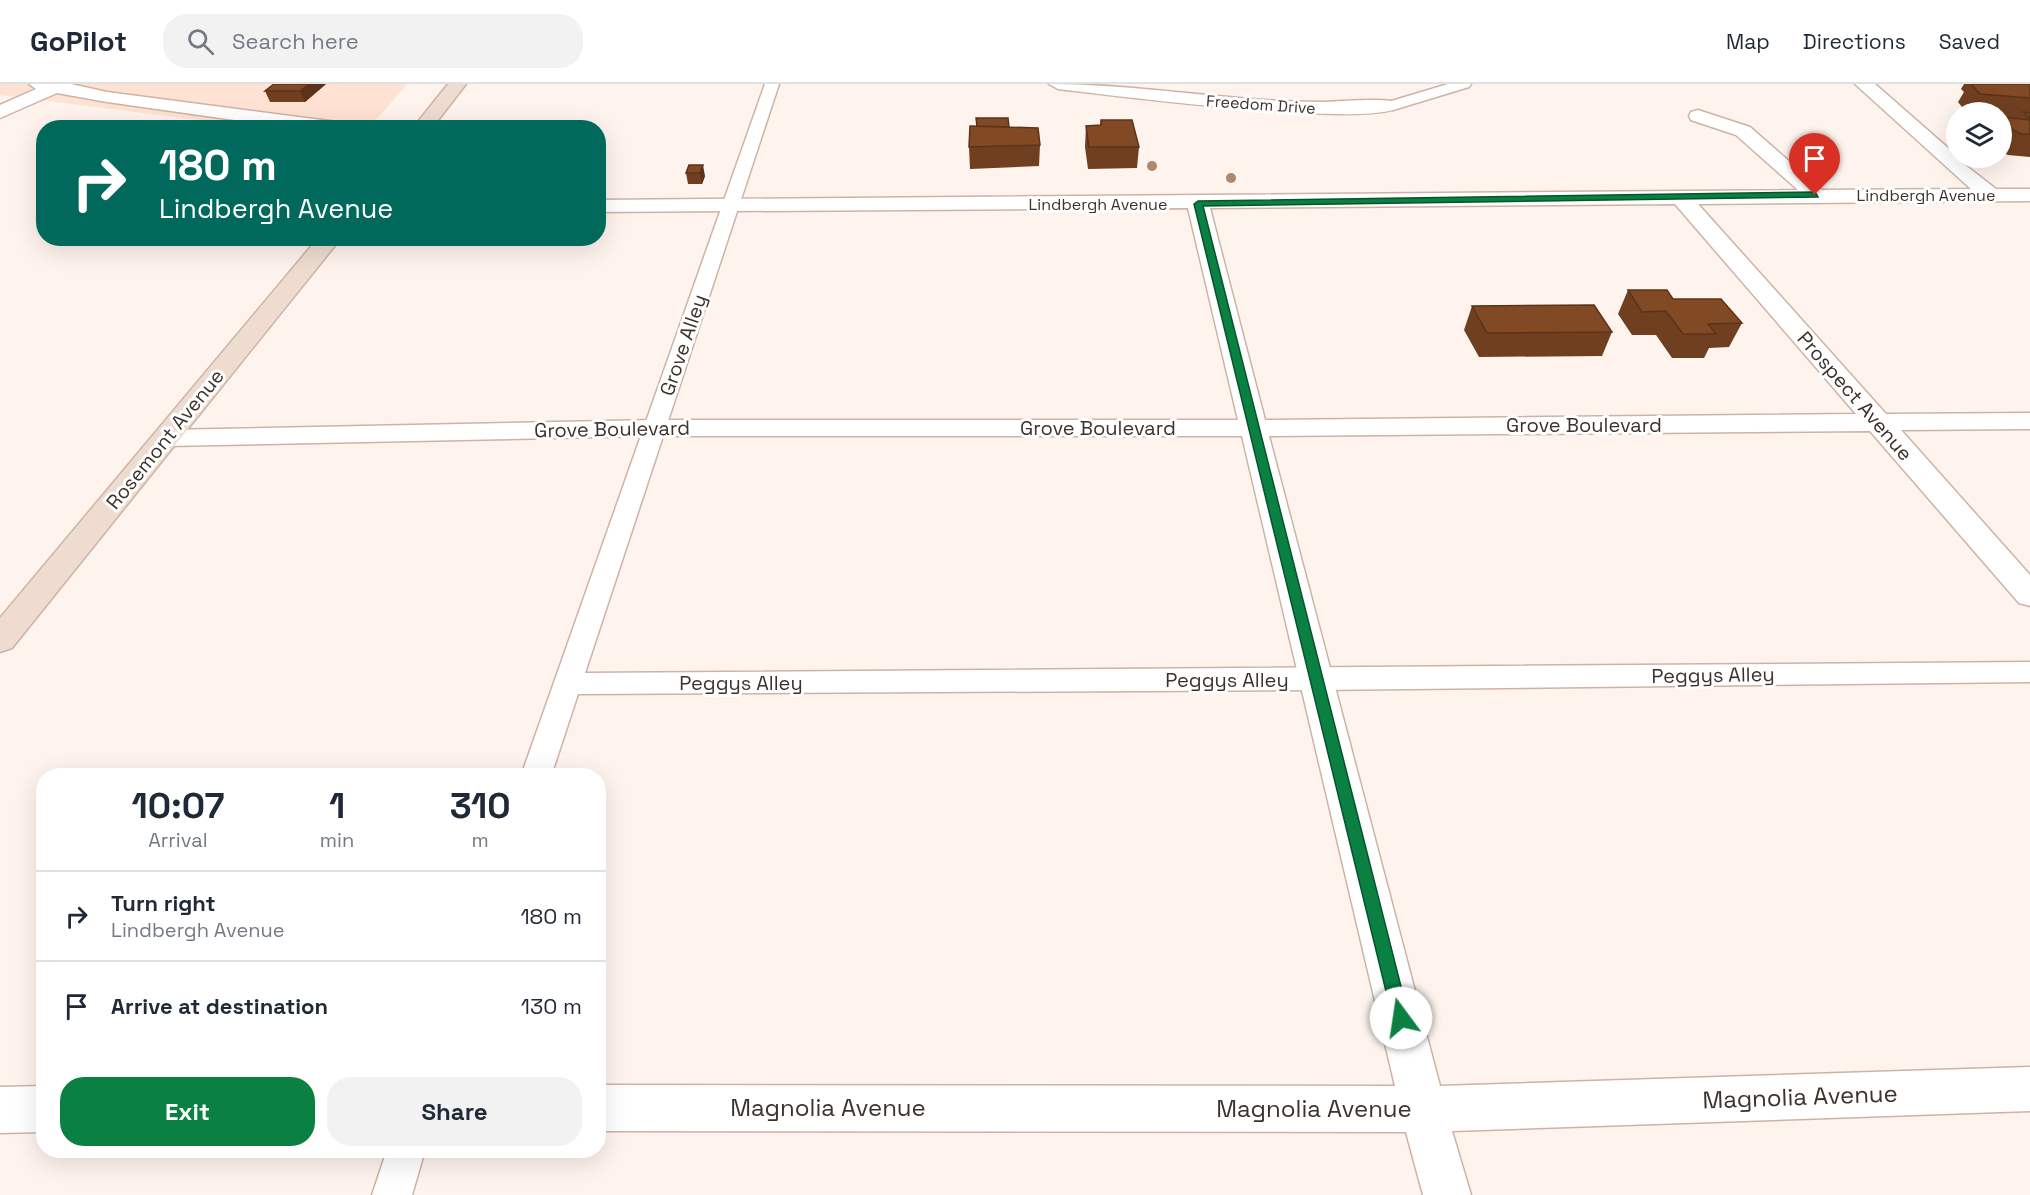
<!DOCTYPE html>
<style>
body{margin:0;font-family:"Space Grotesk",sans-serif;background:#f2f2f3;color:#1f2937;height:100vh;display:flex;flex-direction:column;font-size:22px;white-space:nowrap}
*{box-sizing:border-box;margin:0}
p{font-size:20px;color:#747a83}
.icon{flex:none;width:33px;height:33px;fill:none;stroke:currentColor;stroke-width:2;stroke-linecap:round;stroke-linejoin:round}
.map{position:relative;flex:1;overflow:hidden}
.sheet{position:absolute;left:36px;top:684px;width:570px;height:390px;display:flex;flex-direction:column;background:#fff;border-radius:24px;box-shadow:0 6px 24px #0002}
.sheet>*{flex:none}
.guide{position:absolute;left:36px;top:36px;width:570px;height:126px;border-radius:24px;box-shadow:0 6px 24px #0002;background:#00695c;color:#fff;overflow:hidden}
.fabs{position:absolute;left:1946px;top:18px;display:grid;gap:12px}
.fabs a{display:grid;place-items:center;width:66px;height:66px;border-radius:50%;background:#fff;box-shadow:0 6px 24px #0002;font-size:30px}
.pin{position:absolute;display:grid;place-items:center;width:51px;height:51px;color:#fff;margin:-62px -26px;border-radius:50% 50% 50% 0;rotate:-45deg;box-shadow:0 0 6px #0007}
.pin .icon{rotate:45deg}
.me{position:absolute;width:66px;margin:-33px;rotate:346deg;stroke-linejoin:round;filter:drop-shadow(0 0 4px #0008)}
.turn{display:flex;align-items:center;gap:21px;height:126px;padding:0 24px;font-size:27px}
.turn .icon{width:78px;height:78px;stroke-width:2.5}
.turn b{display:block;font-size:42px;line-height:51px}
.eta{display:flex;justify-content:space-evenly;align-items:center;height:102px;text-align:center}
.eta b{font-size:36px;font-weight:800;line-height:42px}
.button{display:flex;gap:12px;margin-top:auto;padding:12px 24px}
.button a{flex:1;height:69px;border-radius:24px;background:#0b8043;color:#fff;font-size:24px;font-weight:800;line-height:69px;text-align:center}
.button a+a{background:#f2f2f3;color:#1f2937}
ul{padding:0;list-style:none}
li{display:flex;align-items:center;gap:18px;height:90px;padding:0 24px;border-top:2px solid #e0e1e3}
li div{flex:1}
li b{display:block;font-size:22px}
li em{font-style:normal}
header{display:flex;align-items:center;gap:36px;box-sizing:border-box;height:84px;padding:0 30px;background:#fff;border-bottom:2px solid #e0e1e3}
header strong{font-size:28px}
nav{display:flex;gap:33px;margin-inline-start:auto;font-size:21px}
.search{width:420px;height:54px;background:#f2f2f3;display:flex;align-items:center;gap:15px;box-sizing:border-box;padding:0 21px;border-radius:24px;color:#747a83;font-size:22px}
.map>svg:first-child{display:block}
</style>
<header>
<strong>GoPilot</strong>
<div class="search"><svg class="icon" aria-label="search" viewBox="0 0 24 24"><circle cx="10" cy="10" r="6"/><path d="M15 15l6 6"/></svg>Search here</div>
<nav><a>Map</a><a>Directions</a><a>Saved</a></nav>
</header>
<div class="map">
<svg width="2030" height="1111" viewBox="0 0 2030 1111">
<rect width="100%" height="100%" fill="#fef3ed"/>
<path fill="#ffe2d3" d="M0 0H407L369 44 257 43 0 11Z"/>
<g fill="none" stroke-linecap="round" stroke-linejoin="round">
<defs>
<path id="lane" d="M765 0H779L585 589 2030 578V598L1316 606 578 610 551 692H521Z
M1448 0H1471L1469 3 1393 26 1385 21 1388 18Z
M387 1066H425L412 1111H372Z"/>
<path id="street" d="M29 0H71L107 8 337 38 346 44H291L107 18 57 9 0 34V21L36 5Z
M1049 0C1141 0 1231 18 1322 18 1337 18 1396 12 1402 21 1384 47 1101 10 1058 5Z
M1855 0H1875L1956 71V74L1996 105H2030V117L1698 120 1886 330 2030 329V345L1901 346 2030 491V522L2019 519 1870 347 1269 352 1440 1002 2030 983V1027L1452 1047 1471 1111H1423L1406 1048 598 1047V1001L1395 1002 1242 352H654L167 362 157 360 153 354 157 348 167 346 654 336H1238L1188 124 598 128V116L1798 106 1736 51 1691 36 1689 32 1691 28 1698 26 1750 43 1822 106 1971 105ZM1675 120 1856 330 1265 336 1210 124Z
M44 1002V1048L0 1049V1003Z"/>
<path id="secondary" d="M448 0H466L432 44H413Z
M318 154H341L12 564 0 568V534Z"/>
</defs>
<use href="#lane" stroke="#ceb3a5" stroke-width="3"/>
<use href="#street" stroke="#ceb3a5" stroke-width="3"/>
<use href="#secondary" stroke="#ceb3a5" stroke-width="3"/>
<use href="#lane" fill="#fff" fill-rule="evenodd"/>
<use href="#street" fill="#fff" fill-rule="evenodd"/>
<use href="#secondary" fill="#eedcd1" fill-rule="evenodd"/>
</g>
<g fill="#ad886c">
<circle cx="1152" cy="82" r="5"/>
<circle cx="1231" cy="94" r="5"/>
</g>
<path fill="#703f20" d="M326 0 305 18H270L265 7Z
M1964 0H2030V73L2008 71 2001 68V35L2002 34H2001V28H1966L1958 18 1964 8 1961 5Z
M976 34 1009 43 1040 61 1039 82 970 85 969 63 976 42Z
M1101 36 1139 63 1137 84 1088 85 1085 63 1086 42 1100 41Z
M689 81 705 92 702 100H688L686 89Z
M1628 206 1673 215 1742 239 1729 263 1709 264 1704 274H1672L1656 251H1632L1618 230Z
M1472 222 1612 248 1602 272 1479 273 1464 246Z"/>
<path fill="#5b331a" d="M309 0H326L305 18 300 7Z
M703 81 705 92 702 100 700 89Z"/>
<path fill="#824925" stroke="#5b331a" stroke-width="1.5" d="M274 0H309L300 7H265Z
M1971 0H2030V14L1980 10Z
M2024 28 2030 29V35Z
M2002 33 2030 36V50H2021L2013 46Z
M976 34H1008L1009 43 977 42Z
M1101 36H1132L1139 63H1089L1086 42 1101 41Z
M970 42 1038 44 1040 61 969 63Z
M689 81H703L700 89H686Z
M1628 206H1667L1673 215H1721L1742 239 1708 240 1716 250H1683L1666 227 1642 228Z
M1594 221 1612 248 1487 249 1472 222Z"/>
<path fill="#0b8043" stroke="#07532c" stroke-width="1.5" d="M1815 108 1818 113 1203 122 1409 934 1407 940 1401 943 1394 940 1194 120 1198 117Z"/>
<g text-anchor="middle" stroke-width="6" stroke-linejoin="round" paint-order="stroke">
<g font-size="16" fill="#3c322c" stroke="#fff">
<text transform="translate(1261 20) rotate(4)" y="6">Freedom Drive</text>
<text x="1926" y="117">Lindbergh Avenue</text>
<text x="1098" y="126">Lindbergh Avenue</text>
</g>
<g font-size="20" fill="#3c322c" stroke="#fff">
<text transform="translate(683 261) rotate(-71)" y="7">Grove Alley</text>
<text transform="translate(1855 312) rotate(49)" y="7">Prospect Avenue</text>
<text x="1584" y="348">Grove Boulevard</text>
<text x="1098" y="351">Grove Boulevard</text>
<text transform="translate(612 345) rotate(-1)" y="7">Grove Boulevard</text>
<text transform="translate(165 355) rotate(-51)" y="7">Rosemont Avenue</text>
<text transform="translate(1713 591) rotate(-1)" y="7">Peggys Alley</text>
<text x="1227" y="603">Peggys Alley</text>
<text x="741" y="606">Peggys Alley</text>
</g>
<g font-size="24" fill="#3c322c" stroke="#fff">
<text transform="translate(1800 1013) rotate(-2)" y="8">Magnolia Avenue</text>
<text x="828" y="1032">Magnolia Avenue</text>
<text x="1314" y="1033">Magnolia Avenue</text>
</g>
</g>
</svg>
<div class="fabs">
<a><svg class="icon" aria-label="layers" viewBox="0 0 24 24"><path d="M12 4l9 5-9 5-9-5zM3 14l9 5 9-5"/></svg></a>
</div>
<div class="pin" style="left:1815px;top:111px;background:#d93025"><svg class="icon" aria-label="arrive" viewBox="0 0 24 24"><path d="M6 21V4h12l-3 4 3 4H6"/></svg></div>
<svg class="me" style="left:1401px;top:934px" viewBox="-20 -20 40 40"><circle r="19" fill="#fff"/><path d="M0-13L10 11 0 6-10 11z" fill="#0b8043"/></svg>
<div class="guide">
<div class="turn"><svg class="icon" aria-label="right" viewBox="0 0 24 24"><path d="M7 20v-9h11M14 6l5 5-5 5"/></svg><div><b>180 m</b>Lindbergh Avenue</div></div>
</div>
<section class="sheet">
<div class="eta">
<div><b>10:07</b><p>Arrival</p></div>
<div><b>1</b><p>min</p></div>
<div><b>310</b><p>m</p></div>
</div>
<ul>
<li><svg class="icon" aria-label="right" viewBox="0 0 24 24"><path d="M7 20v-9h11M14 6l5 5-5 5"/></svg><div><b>Turn right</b><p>Lindbergh Avenue</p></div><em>180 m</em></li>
<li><svg class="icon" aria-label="arrive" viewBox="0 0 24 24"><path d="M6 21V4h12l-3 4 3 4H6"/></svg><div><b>Arrive at destination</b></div><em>130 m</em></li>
</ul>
<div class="button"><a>Exit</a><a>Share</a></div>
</section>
</div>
